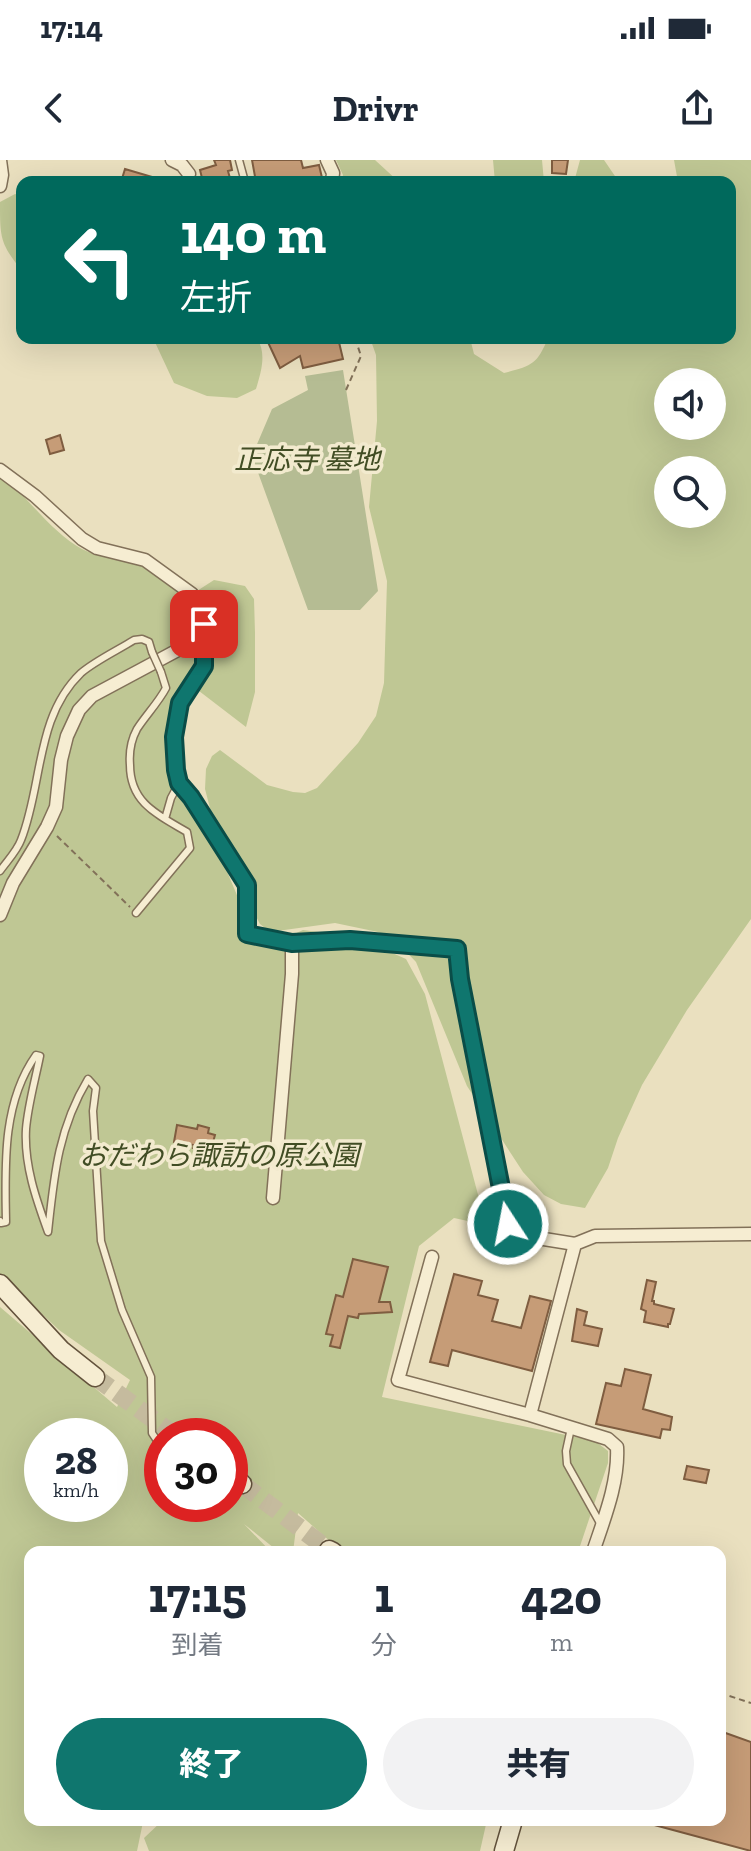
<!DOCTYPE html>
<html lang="ja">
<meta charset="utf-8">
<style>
body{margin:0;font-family:"Zilla Slab","Noto Sans JP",serif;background:#f2f2f3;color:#1f2937;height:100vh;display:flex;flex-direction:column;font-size:30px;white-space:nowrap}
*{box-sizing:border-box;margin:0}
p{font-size:26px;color:#747a83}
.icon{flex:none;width:44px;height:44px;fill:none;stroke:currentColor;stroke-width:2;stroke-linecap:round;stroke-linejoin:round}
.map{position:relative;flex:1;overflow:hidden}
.details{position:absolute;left:24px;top:1386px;width:702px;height:280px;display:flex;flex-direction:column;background:#fff;border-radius:16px;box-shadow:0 8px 32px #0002}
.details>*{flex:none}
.hud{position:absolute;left:16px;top:16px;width:720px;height:168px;border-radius:16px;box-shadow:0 8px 32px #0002;background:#00695c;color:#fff;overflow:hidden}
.controls{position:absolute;left:654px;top:208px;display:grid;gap:16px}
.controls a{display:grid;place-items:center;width:72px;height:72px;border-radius:50%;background:#fff;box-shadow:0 8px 32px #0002;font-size:40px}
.speed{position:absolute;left:24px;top:1258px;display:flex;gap:16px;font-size:40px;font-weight:700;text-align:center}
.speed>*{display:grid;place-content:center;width:104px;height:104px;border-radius:50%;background:#fff;box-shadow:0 8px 32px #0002;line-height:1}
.speed small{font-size:20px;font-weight:400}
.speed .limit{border:12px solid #d22;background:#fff;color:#111}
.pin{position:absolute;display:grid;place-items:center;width:68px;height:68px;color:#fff;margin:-34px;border-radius:16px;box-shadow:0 4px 12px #0006}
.me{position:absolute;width:88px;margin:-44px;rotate:349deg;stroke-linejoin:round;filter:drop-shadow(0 0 6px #0008)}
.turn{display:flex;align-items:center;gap:28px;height:168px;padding:0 32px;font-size:36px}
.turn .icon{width:104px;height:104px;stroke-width:2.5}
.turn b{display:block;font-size:56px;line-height:68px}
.eta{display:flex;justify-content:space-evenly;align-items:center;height:136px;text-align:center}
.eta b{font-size:48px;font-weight:800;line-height:56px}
.cta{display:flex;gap:16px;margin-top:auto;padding:16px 32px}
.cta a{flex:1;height:92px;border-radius:48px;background:#0f766e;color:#fff;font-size:32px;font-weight:800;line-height:92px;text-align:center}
.cta a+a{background:#f2f2f3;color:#1f2937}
.status{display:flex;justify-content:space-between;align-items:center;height:56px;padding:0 40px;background:#fff;direction:ltr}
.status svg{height:22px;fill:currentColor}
header{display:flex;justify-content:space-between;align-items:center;height:104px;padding:0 32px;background:#fff;font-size:36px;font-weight:800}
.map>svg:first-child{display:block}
</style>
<div class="status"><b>17:14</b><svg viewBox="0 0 49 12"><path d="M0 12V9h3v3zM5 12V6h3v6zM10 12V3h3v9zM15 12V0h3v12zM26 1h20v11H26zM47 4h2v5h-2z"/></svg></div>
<header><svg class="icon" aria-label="back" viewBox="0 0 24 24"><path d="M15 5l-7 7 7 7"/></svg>Drivr<svg class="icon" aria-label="share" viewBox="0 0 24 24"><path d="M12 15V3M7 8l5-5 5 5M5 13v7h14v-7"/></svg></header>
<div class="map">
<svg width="751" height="1691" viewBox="0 0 751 1691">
<rect width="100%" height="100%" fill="#eae0bf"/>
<path fill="#bfc794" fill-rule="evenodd" d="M336 0H375L399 22H341L343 15Z
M493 0H542L544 22H495Z
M580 0H604L619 22H574Z
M674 0H751V759L687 850 642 925 618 978 608 1008 585 1048 561 1044 544 1035 523 1012 467 926 416 802 396 781 378 772 335 763 270 772 260 764 249 743 211 652 205 629 206 609 212 596 220 590 267 625 293 632 305 633 317 628 358 583 376 556 384 523 387 421 369 347 377 261 376 195 370 178H470L474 194 504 213C531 206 537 205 548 178H730V22H678ZM668 222H712V266H668ZM668 310H712V354H668Z
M15 34 22 36V111C0 83 0 78 0 42Z
M153 178H257C267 194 261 212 256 229L237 238 207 236 174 223Z
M0 314C27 336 52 373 82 389 96 397 114 396 130 401 151 407 169 424 186 438L214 420 245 426 254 439 255 473V532L246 567 186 521 174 545 178 595 255 778 281 780 303 770 356 777 406 799 425 834 486 1065 454 1058 419 1086 382 1237 595 1281 608 1291V1303L578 1392H349L332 1383 298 1353 293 1392H279L244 1364 271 1392H30V1660H145L143 1662 137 1691H0V1147L117 1247 130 1220 59 1170 0 1114ZM42 1276H110V1344H42ZM162 1276H230V1344H162Z
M163 1660H487L480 1691H149L144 1678Z"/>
<path fill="#b5bc93" d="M343 210 378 431 360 450H308L252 296 272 249 308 230 305 216Z"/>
<path fill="#c69c77" stroke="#7f5d40" stroke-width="2" d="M214 0H230L232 10 228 11 231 22H203L200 10 216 5Z
M252 0H301L303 8 319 5 323 22H256Z
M552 0H568L566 14 552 13Z
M125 9 159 19V22H121Z
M266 178H338L343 199 303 208 300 196 280 208Z
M60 275 64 290 50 294 46 280Z
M177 965 197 969 198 965 209 968 208 973 215 975 212 986H207L206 991 193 988 194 985 174 982Z
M353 1099 388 1107 379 1142H390L392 1152 359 1154 358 1158 348 1156 340 1188 330 1186 333 1175 326 1174 336 1135 343 1137Z
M454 1114 482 1121 478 1135 498 1140 492 1161 521 1168 530 1136 551 1141 532 1211 452 1190 448 1206 430 1202Z
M647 1120 656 1122 652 1141H654V1144L674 1149 670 1164H668V1167L644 1162 646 1151 641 1149Z
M577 1149 587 1152 584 1165 602 1169 598 1186 572 1181Z
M625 1209 651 1215 643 1249 672 1257 670 1270 662 1269 660 1278 596 1264 606 1223 621 1226Z
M687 1306 709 1310 706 1323 684 1319Z
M720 1571 751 1582V1691L647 1663 648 1660H720Z"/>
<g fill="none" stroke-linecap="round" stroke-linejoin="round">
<path stroke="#c5bb9e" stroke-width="18" stroke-dasharray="18 9" stroke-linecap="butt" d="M95 1217 176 1276
M242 1324 329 1390"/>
<defs>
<path id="lane" d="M239 0 245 22
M165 659 171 638 179 623
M0 711C7 701 17 691 21 680 43 625 35 557 81 513 95 501 118 490 134 480L142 479 149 482 152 492
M136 753 190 688 187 672C158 655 130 643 130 605 129 593 131 580 137 569 146 555 158 543 166 528L161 512
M0 1061 1 1063 6 1062C5 1005 2 943 36 895L40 896C35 921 28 945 26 969 24 1005 36 1039 48 1072 54 1016 58 969 88 919L96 928 93 951 101 1081 122 1150 151 1217 152 1273 162 1288
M571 1268 566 1291 567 1304 600 1363"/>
<path id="street" d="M172 0 182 5 189 14
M327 0 333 13 332 22
M0 26 2 15 0 0
M0 310 35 336 82 379 97 388 145 400 192 434 204 464V506L180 543 174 577 176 610 179 623 191 637 247 725V774L292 783V814L273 1038
M0 755 13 723 47 667 56 647 61 600 67 576 79 550 92 536 204 476
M292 783 350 780 457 789 460 819 508 1064 519 1075 575 1084 595 1076 751 1074
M432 1097 398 1220 530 1255 608 1279 617 1287C619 1322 604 1359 593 1392
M530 1255 575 1084"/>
<path id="secondary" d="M0 1124 61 1190 95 1217
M230 1315 242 1324
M329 1390 333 1392
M504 1691 513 1660"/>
</defs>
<use href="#lane" stroke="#827159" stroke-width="9"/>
<use href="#street" stroke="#827159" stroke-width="15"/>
<use href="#secondary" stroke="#63523c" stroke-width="21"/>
<path stroke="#827159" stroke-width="2" stroke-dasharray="6 4" stroke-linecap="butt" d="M346 230 361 196 355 178
M57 676 130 747
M720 1533 751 1543"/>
<use href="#lane" stroke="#f6edd2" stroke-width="6"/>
<use href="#street" stroke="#f6edd2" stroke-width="12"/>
<use href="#secondary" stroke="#f6edd2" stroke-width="18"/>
<defs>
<path id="lane-bridge" d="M152 492 161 512"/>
</defs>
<use href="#lane-bridge" stroke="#827159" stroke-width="9" stroke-linecap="butt"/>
<use href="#lane-bridge" stroke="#f6edd2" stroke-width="6"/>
</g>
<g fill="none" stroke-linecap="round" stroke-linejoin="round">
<defs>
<path id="route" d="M204 464V506L180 543 174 577 176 610 179 623 191 637 247 725V774L292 783 350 780 457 789 460 819 508 1064"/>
</defs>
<use href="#route" stroke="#0a4d48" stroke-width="20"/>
<use href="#route" stroke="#0f766e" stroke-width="14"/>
</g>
<g text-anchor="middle" stroke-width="7" stroke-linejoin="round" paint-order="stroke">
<g font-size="28" font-style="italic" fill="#414d24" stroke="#f2eace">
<text x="307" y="309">正応寺 墓地</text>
<text x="219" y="1005">おだわら諏訪の原公園</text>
</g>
</g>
</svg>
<div class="controls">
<a><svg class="icon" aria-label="sound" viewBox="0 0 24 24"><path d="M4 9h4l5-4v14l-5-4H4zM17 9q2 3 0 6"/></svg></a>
<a><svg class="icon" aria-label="search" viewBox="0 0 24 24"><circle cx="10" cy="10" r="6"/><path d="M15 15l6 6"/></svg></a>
</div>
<div class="speed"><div>28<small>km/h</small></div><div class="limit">30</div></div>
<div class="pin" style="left:204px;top:464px;background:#d93025"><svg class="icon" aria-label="arrive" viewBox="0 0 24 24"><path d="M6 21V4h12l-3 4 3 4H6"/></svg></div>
<svg class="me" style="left:508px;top:1064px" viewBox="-20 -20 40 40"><circle r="17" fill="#0f766e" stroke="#fff" stroke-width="3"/><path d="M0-11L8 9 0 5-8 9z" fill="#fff"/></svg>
<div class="hud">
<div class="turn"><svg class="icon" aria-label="left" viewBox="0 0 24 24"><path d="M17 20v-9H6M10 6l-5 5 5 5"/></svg><div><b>140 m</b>左折</div></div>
</div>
<section class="details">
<div class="eta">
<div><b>17:15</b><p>到着</p></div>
<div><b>1</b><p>分</p></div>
<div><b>420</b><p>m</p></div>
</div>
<div class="cta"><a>終了</a><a>共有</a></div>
</section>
</div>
